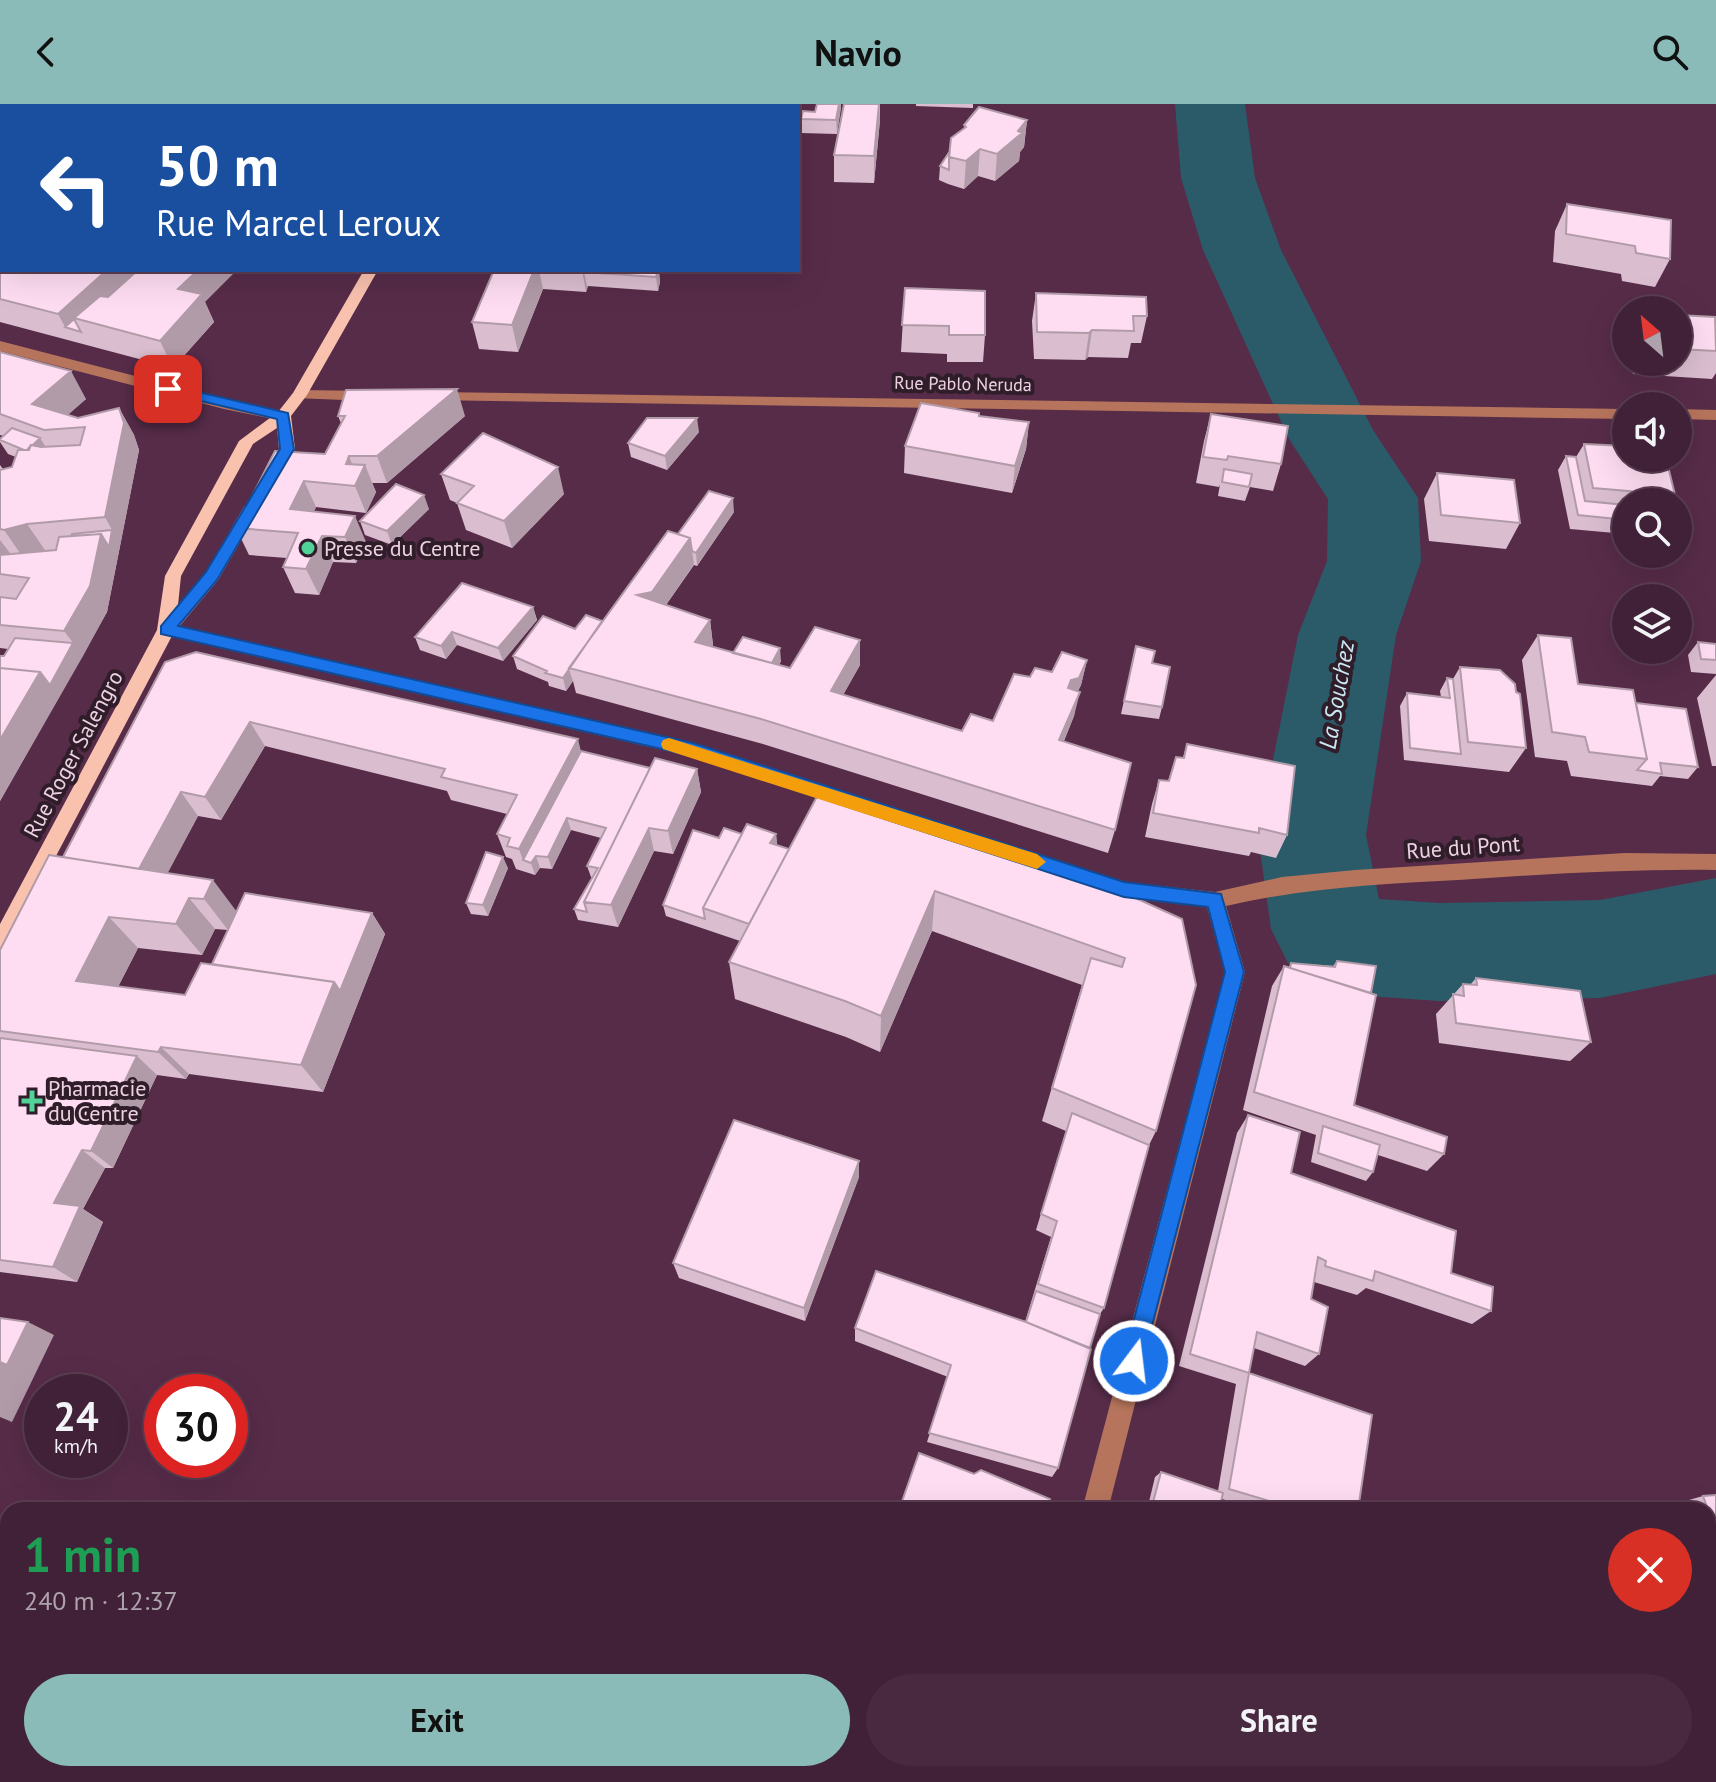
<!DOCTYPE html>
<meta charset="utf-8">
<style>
body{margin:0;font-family:"PT Sans",sans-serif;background:#48293f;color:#f1f3f6;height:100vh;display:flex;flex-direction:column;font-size:30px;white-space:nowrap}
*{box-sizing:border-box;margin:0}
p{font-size:26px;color:#aea3ad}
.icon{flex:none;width:44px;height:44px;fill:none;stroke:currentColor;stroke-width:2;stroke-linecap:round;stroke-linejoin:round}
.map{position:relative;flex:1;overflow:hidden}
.side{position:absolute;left:0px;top:1398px;width:1716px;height:280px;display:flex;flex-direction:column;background:#412137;border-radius:24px 24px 0 0;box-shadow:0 8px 32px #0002,0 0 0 2px #5a3e52}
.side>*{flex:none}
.banner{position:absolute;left:0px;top:0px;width:800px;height:168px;box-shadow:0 8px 32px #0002,0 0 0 2px #5a3e52;background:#1a4fa0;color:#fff;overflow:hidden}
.needle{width:52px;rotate:332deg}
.tools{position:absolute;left:1612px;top:192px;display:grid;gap:16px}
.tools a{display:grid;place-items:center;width:80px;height:80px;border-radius:50%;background:#412137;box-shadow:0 8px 32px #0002,0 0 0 2px #5a3e52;font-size:40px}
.speed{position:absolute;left:24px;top:1270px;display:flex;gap:16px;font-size:40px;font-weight:700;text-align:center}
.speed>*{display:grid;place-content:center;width:104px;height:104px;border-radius:50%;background:#412137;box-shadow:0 8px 32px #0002,0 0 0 2px #5a3e52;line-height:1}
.speed small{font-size:20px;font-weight:400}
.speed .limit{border:12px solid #d22;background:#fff;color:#111}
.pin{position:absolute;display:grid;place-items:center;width:68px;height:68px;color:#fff;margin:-34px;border-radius:16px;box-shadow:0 4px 12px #0006}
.me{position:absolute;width:88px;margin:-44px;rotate:15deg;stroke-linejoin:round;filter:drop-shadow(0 0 6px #0008)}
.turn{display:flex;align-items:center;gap:28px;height:168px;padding:0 24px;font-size:36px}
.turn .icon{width:104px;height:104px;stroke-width:2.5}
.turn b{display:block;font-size:56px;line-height:68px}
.round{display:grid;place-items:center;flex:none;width:84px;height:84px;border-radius:42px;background:#48293f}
.overview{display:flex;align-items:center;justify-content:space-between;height:136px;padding:0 24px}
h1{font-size:48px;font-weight:700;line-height:60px;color:#1e9e55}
.button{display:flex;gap:16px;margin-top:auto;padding:16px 24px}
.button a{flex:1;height:92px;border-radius:48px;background:#8bbbb9;color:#111;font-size:32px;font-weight:700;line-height:92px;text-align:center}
.button a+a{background:#48293f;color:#f1f3f6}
header{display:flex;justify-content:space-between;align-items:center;height:104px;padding:0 24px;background:#8bbbb9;color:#111;font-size:36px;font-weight:700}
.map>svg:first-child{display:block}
</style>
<header><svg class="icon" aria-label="back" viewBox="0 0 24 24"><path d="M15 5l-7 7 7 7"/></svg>Navio<svg class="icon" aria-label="search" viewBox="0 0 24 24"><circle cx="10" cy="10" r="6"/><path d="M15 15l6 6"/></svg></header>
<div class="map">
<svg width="1716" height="1678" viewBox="0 0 1716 1678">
<rect width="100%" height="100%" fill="#572c49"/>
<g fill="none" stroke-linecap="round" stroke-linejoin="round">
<path fill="#2b5b69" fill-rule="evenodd" d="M1175 0H1245L1255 74 1281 146 1373 326 1418 394 1421 457 1396 531 1366 731 1379 795 1439 799 1600 796 1716 774V870L1600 894 1439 897 1353 891 1313 877 1288 859 1271 825 1258 731 1298 531 1327 457 1328 395 1289 335 1203 146 1181 74Z"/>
<path fill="#b6745c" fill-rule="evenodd" d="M0 237 224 295 283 307 291 312 283 317 224 305 0 247Z
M299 286 370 287 378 292 370 297 294 294 291 291Z
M434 288 1626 305V315L429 296V290Z
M1678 305 1716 306V316L1678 315Z
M166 520 693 639 852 690 854 695 852 700 845 702 693 653 160 530 157 526 160 522Z
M917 711 1124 778 1215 788 1282 773 1355 766 1625 749 1716 750V766C1630 765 1544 770 1458 776 1380 780 1303 784 1226 802L1245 868 1108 1406H1082L1225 868 1207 803 1124 794 910 724 908 719 910 714Z
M1013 1670H1041L1039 1678H1011Z"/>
<path fill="#f9c2af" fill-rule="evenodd" d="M364 166H378L307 291 291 312 295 345 278 373 272 374 264 369 279 345 277 324 253 340 181 472 178 501 206 468 244 403 250 401 258 407 218 476 173 530 7 845 0 848V820L157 526 165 472 239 337 278 308 293 289Z"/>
</g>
<path fill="#dabed0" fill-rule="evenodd" d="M497 0H602L603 2H496Z
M817 0H841L837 30 801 29V15L815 8Z
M844 0H880V16L874 79 834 78V51Z
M916 0H973V4L916 2Z
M1027 16 1024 43 1020 48 1019 57 995 77 978 72 964 85 948 80 939 76 940 62 964 24V21Z
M0 95 2 166 205 198 214 218 173 264 0 218Z
M1567 100 1670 155 1655 183 1622 177 1621 170 1553 158 1555 127Z
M494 166H659L660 178 658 187 588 182 586 188 543 185 518 248 479 245 472 218Z
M905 184 985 231 983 258H947V250L901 248Z
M1036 189 1147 212 1141 239H1131L1128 254 1088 253 1085 256 1034 255 1032 217Z
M1678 211 1716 216V269L1712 275 1633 270 1629 258H1678Z
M1626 228V248L1622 236Z
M0 248 86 295 67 311 78 314 119 304 134 331 139 346 107 508 0 697V552H4L8 545 0 544V361L3 365 12 363 16 353 8 350 0 338V335L4 332 0 331Z
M1211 310 1281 360 1273 387 1250 383 1245 397 1218 392 1220 380 1219 383 1196 379 1204 337Z
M338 312H465L387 379H372L376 388 366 409 316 403 314 407 366 438 356 459 333 458 319 491 295 489 283 463 287 454 249 451 236 424 325 350 341 319Z
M979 312 1029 318 1026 345 1012 389 904 369 905 342Z
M699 328 667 366 631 353 628 339Z
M1584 340 1675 391 1671 398H1626V430L1570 425 1558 366 1566 352 1576 353Z
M1437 369 1520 419 1506 445 1429 437 1424 395Z
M441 370 564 390 512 444 466 426 457 399 450 396Z
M429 405 392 441 365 431 360 417Z
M734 408 697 462 694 461 666 501 710 516 713 541 712 543 733 549 781 557 779 561 790 564 860 536V561L843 591 962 627 993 617 1030 573 1052 568 1087 556 1081 581 1078 587 1074 612 1064 637 1115 726 1108 749 763 640 576 589 573 577 566 587 549 582 548 578 517 565 513 552 575 525 602 518 678 430Z
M533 503 537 516 503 557 457 541 446 555 420 546 415 533Z
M1538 531 1578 580 1636 599 1698 663 1688 675 1660 672 1652 682 1571 672 1567 657 1535 653 1522 556Z
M1698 538 1716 540V570L1691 568 1688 551Z
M1136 542 1152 559 1162 603 1159 615 1121 610Z
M165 558 581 647 650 664 697 665 701 688 673 750 654 747 618 823 578 816 574 805 593 774 591 773 587 762 601 734 571 726 552 765 540 764 535 771 516 765 512 755 506 753 497 730 507 710 451 696 447 687 265 642 221 716 198 712 167 769 237 807 372 809 385 830 323 988 189 970 186 975 157 971 113 1064H105L83 1105 103 1118 77 1178 0 1168V846L63 753ZM215 825 228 826 212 860 185 891 118 883 138 844 202 851Z
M1460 563 1526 644 1509 668 1404 656 1400 602 1407 589 1441 593 1440 587 1447 574 1453 575Z
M1716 571V662H1712L1697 594Z
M1187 640 1287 731 1276 754 1251 748 1249 752 1145 733 1152 700 1159 676 1168 677 1176 653 1183 654Z
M742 730H776L777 741 789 745 1131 792 1156 1027 1149 1041 1104 1204 1100 1210 1090 1244 1058 1364 1052 1373 927 1338 948 1273 855 1237V1224L1025 1218 1051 1133 1036 1126 1066 1027 1042 1017 1082 881 932 827 880 948 846 933 735 895 729 858 740 837 666 812 663 801 719 734Z
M508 764 488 812 471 810 466 799Z
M1337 857 1371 889 1354 1001 1444 1050 1427 1067 1378 1051 1373 1068 1366 1077 1311 1058 1316 1031 1243 1006 1272 882 1284 862 1289 863 1291 859 1333 862Z
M1476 874 1591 938 1570 957 1439 939 1436 910 1463 880H1471Z
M1248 1011 1291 1069 1451 1169 1491 1207 1472 1220 1366 1184 1357 1191 1314 1178 1311 1195 1319 1250 1305 1262 1254 1244 1249 1269 1358 1406H1260L1222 1395 1219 1406H1147L1155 1373 1161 1368 1218 1387 1236 1280 1179 1262 1237 1029Z
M859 1073 805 1217 679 1174 673 1159Z
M1716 1391V1474L1708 1451V1406H1692L1689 1396 1703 1392Z
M1080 1670H1198L1218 1678H1078Z
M1610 1670H1648L1672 1678H1612Z"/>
<path fill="#b29ba9" d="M184 0H194L195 2H182Z
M839 0H841V5L837 30 836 16Z
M879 0 880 16 874 79V52Z
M1027 16 1024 43 1020 48 1019 57 995 77 997 50Z
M980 45 978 72 964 85 966 57Z
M2 121V161L0 163V123Z
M107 166H143V173L74 214 81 228 65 223 58 210Z
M198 166H237L205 198 214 218 173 264 160 237 178 185Z
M534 166H539L543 185 518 248 512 221Z
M582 166H590L584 168 587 182H588L586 188Z
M658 166 660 178 658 187 656 173Z
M1092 226 1088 253 1085 256 1089 229Z
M71 267 86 295 51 326 32 300Z
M457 285 465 312 387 379 377 352Z
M119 304 134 331 139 346 107 508 83 552 64 527 101 430 112 426 105 413Z
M697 314 699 328 667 366 665 352Z
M1029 318 1026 345 1012 389 1015 362Z
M40 334 49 348 26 347Z
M349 352 358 376 365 361 376 388 366 409 346 360Z
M558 363 564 390 512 444 504 417Z
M304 377 316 403 303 432 290 405Z
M424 391 429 405 392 441 387 427Z
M733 394 734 408 697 462 696 449Z
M355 412 366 438 356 459 345 433Z
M27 420 45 446 22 452 4 426Z
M322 432 333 458 319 491 306 465Z
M690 434 694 460 657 514 637 491Z
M0 436 10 449 0 464Z
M533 503 537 516 503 557 498 544Z
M710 516 713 541 699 564 695 538Z
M452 528 457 541 446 555 441 542Z
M860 536V561L831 612V587Z
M73 539 83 552 0 697V636L40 568Z
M780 544 781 557 767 582 766 570Z
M1087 556 1081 581 1073 598 1068 584 1071 576Z
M569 565 573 577 566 587 563 574Z
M1080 588 1074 612 1054 660 1059 636Z
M250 618 265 642 221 716 205 693Z
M578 635 584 660 536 752 540 764 535 771 531 759 523 756 519 745Z
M697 665 701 688 673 750 668 727Z
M181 688 198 712 154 795 135 772Z
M567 714 571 726 552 765 548 753Z
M649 724 654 747 618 823 611 801Z
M776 730 778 752 770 739Z
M503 753 508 764 488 812 483 801Z
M213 776 237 808 228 826 204 795Z
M935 787 932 827 880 948 881 912Z
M189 794 215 825 202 851 176 820Z
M372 809 385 830 323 988 301 961 334 878Z
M109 813 138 844 106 906 76 877Z
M161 943 189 970 186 975 158 948Z
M137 952 157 971 113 1064 91 1047Z
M82 1046 105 1064 83 1105 103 1118 77 1178 53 1163 54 1099Z
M859 1057V1073L805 1217 804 1204Z
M28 1218 54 1231 12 1318 0 1313V1258Z"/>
<path fill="#feddf2" stroke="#b29ba9" stroke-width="2" d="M124 0H184L182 2H123Z
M817 0H839L836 16 801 15 803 7 815 8Z
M844 0H879L874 52 834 51Z
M979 3 1027 16 1018 27 1022 29 997 50 980 45 966 57 949 53 951 34 966 23 964 21Z
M950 47 949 53V66L940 62Z
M0 95H2V121L0 123Z
M1567 100 1671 116 1670 155 1636 149 1635 142 1566 130Z
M2 148V166H107L58 210 0 195V150Z
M138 166H198L178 185 202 190 160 237 74 214 100 192 108 193Z
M494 166H534L512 221 472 218Z
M585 166H658L656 173 584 168Z
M905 184 985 187V231H949V222L902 221Z
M1036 189 1146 193 1147 212H1133L1134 227 1092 226 1089 229 1037 228Z
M1678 211 1715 213 1716 247 1678 245Z
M74 215 81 228 65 223Z
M0 248 71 267 32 300 78 314 119 304 124 319 105 413 27 420 4 426 0 425V366L12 363 18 346H29L31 341 41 343 80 341 85 323 44 326 0 310Z
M457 285 377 352H349L346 360 365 361 355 382 304 377 290 405 355 412 345 433 322 432 306 465 283 463 298 429 236 424 275 347 325 350 345 312H338L346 286Z
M921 299 979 309V312L1029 318 1015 362 905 342Z
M1211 310 1288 322 1281 360 1228 352 1227 356 1203 353Z
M647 314H697L665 352 628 339Z
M12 324 40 334 33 341H31L27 346H24L0 336V335Z
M483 329 558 363 504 417 457 399 474 382 441 370Z
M1584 340 1626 342V354H1666L1675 391 1593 384Z
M1566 352 1576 353 1585 397 1626 401V416L1578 411Z
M1224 365 1252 370 1249 383 1222 378Z
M1437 369 1514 376 1520 419 1441 411Z
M396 380 424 391 387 427 360 417Z
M709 387 733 394 696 449 692 447 690 434 678 430Z
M112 426 109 443 101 430 71 432 72 430Z
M668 427 690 434 652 488 637 491 710 516 695 538 790 564 815 523 860 536 831 587 962 627 971 610 993 617 1014 570 1030 573 1035 564 1052 568 1062 548 1087 556 1079 574 1071 576 1068 584 1080 588 1059 636 1131 659 1115 726 761 615 569 564Z
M101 430 90 482 64 527 0 521V493L16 495 29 474 0 470V451L56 446 59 433Z
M462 479 533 503 498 544 452 528 441 542 415 533Z
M586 511 602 517 563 574 545 569 547 567 513 552 543 512 575 525Z
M1538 531 1571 534 1578 580 1633 586 1647 655 1589 648 1585 633 1552 628Z
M743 533 780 544 772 559 733 549Z
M15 534 73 539 50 581 40 568 0 564V552H4Z
M1698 538 1716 540V556L1701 555Z
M1136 542 1155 547 1152 559 1170 563 1162 603 1124 597Z
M196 548 578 635 519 745 507 742 510 734 497 730 517 691 441 673 445 665 250 618 205 693 181 688 139 765 63 753 165 558Z
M1460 563 1500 566 1515 580 1516 588 1520 590 1526 644 1468 638Z
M0 564 40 568 0 636Z
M1447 574 1453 575 1461 650 1410 644 1407 589 1450 594Z
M1636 599 1686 605 1698 663 1660 659 1662 670 1637 666 1647 655Z
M1187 640 1295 662 1287 731 1259 724V729L1153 709 1159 676 1169 677 1176 653 1184 654Z
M581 647 650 664 584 798 587 808 574 805 598 764 587 762 606 724 567 714 548 753 536 752 531 759 523 756Z
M655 654 697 665 668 727 649 724 611 801 584 798Z
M821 685 1131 792 1182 815 1196 881 1156 1027 1052 984 1091 854 1122 863 1125 854 935 787 881 912 845 897 729 858Z
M747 720 776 730 770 739 789 745 749 820 703 804Z
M724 724 742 730 703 804 705 815 663 801 693 726 719 734Z
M486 748 503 753 483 801 466 799Z
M49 751 213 776 204 795 189 794 176 820 109 813 76 877 185 891 201 859 334 878 301 961 161 943 158 948 0 927V846Z
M245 789 372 809 340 887 334 878 212 860Z
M1337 857 1376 862 1371 889 1290 864 1291 859 1335 863Z
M1284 862 1376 891 1354 1001 1447 1033 1444 1050 1254 988Z
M1476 874 1580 887 1591 938 1456 919 1453 890 1464 892 1463 880 1477 881Z
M0 934 137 952 91 1047 82 1046 54 1099 80 1102 53 1163 0 1156Z
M1072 1009 1149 1041 1104 1204 1038 1180 1057 1117 1041 1110Z
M1248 1011 1300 1028 1291 1069 1456 1127 1451 1169 1493 1183 1491 1207 1375 1167 1373 1177 1325 1162 1326 1157 1318 1153 1311 1195 1328 1203 1319 1250 1257 1228 1249 1269 1190 1250Z
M734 1016 859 1057 804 1204 673 1159Z
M1323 1022 1380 1041 1373 1068 1318 1049Z
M876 1167 1026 1218 1091 1245 1058 1364 929 1329 951 1261 855 1224Z
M1036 1187 1100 1210 1090 1244 1026 1218Z
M0 1214 28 1218 7 1261 0 1258Z
M1249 1269 1372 1311 1358 1406H1300L1229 1385Z
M919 1349 974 1370 981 1366 1050 1395 1047 1406H899Z
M1161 1368 1223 1389 1219 1406H1151Z
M1716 1391V1428L1703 1392Z
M729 1670H801L798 1678H764L752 1673 750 1678H726Z
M819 1670H972L970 1678H837Z
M1089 1670H1198L1218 1678H1087Z
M1638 1670H1648L1672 1678H1640Z"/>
<path fill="#1a73e8" stroke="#114b97" stroke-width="2" d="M168 281 288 309 294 345 217 476 178 522 693 639 1124 778 1221 790 1244 868 1141 1264 1134 1267 1126 1264 1123 1257 1225 868 1208 803 1124 793 692 652 161 530V522L206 468 280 345 277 315 163 288 161 285Z"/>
<path fill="#f59e0b" d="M669 634 1037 750 1046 758 1037 765 663 645 661 640 663 636Z"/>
<g fill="#51d398" stroke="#301d2a" stroke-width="3">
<circle cx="308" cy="444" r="8"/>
<path d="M28 985h8v8h8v8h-8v8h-8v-8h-8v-8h8z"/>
</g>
<g text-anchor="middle" stroke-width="8" stroke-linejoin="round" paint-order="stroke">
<g font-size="18" fill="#ecd1e2" stroke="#301d2a">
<text transform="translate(963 280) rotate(1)" y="6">Rue Pablo Neruda</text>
</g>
<g font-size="22" fill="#ecd1e2" stroke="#301d2a" text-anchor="start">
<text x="324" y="452">Presse du Centre</text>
<text x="48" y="992">Pharmacie<tspan x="48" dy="25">du Centre</tspan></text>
</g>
<g font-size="22" fill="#ecd1e2" stroke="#301d2a">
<text transform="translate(73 650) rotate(-62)" y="8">Rue Roger Salengro</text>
<text transform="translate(1463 743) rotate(-4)" y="8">Rue du Pont</text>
</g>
<g font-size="24" font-style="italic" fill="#cbe9f4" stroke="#301d2a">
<text transform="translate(1337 591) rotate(-80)" y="8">La Souchez</text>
</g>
</g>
</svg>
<div class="tools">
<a><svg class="needle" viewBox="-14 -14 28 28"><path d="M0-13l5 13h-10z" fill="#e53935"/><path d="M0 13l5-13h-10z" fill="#aea3ad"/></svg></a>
<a><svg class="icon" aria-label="sound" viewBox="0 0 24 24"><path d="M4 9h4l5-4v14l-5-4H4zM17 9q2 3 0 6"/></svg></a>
<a><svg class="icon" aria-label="search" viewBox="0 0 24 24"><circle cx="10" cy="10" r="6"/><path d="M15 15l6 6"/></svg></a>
<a><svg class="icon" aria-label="layers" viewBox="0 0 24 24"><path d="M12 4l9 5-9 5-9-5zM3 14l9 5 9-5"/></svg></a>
</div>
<div class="speed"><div>24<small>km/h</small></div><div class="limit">30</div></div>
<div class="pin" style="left:168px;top:285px;background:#d93025"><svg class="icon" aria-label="arrive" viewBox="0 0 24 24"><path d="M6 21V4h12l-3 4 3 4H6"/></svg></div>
<svg class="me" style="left:1134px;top:1257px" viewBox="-20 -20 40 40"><circle r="17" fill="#1a73e8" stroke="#fff" stroke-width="3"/><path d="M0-11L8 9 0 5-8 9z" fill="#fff"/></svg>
<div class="banner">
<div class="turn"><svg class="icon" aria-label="left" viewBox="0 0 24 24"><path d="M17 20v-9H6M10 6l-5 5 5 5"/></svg><div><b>50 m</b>Rue Marcel Leroux</div></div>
</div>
<section class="side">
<div class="overview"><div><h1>1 min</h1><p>240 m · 12:37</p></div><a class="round" style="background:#d93025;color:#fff"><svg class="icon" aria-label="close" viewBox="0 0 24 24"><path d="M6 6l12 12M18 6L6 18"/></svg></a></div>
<div class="button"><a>Exit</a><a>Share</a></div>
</section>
</div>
